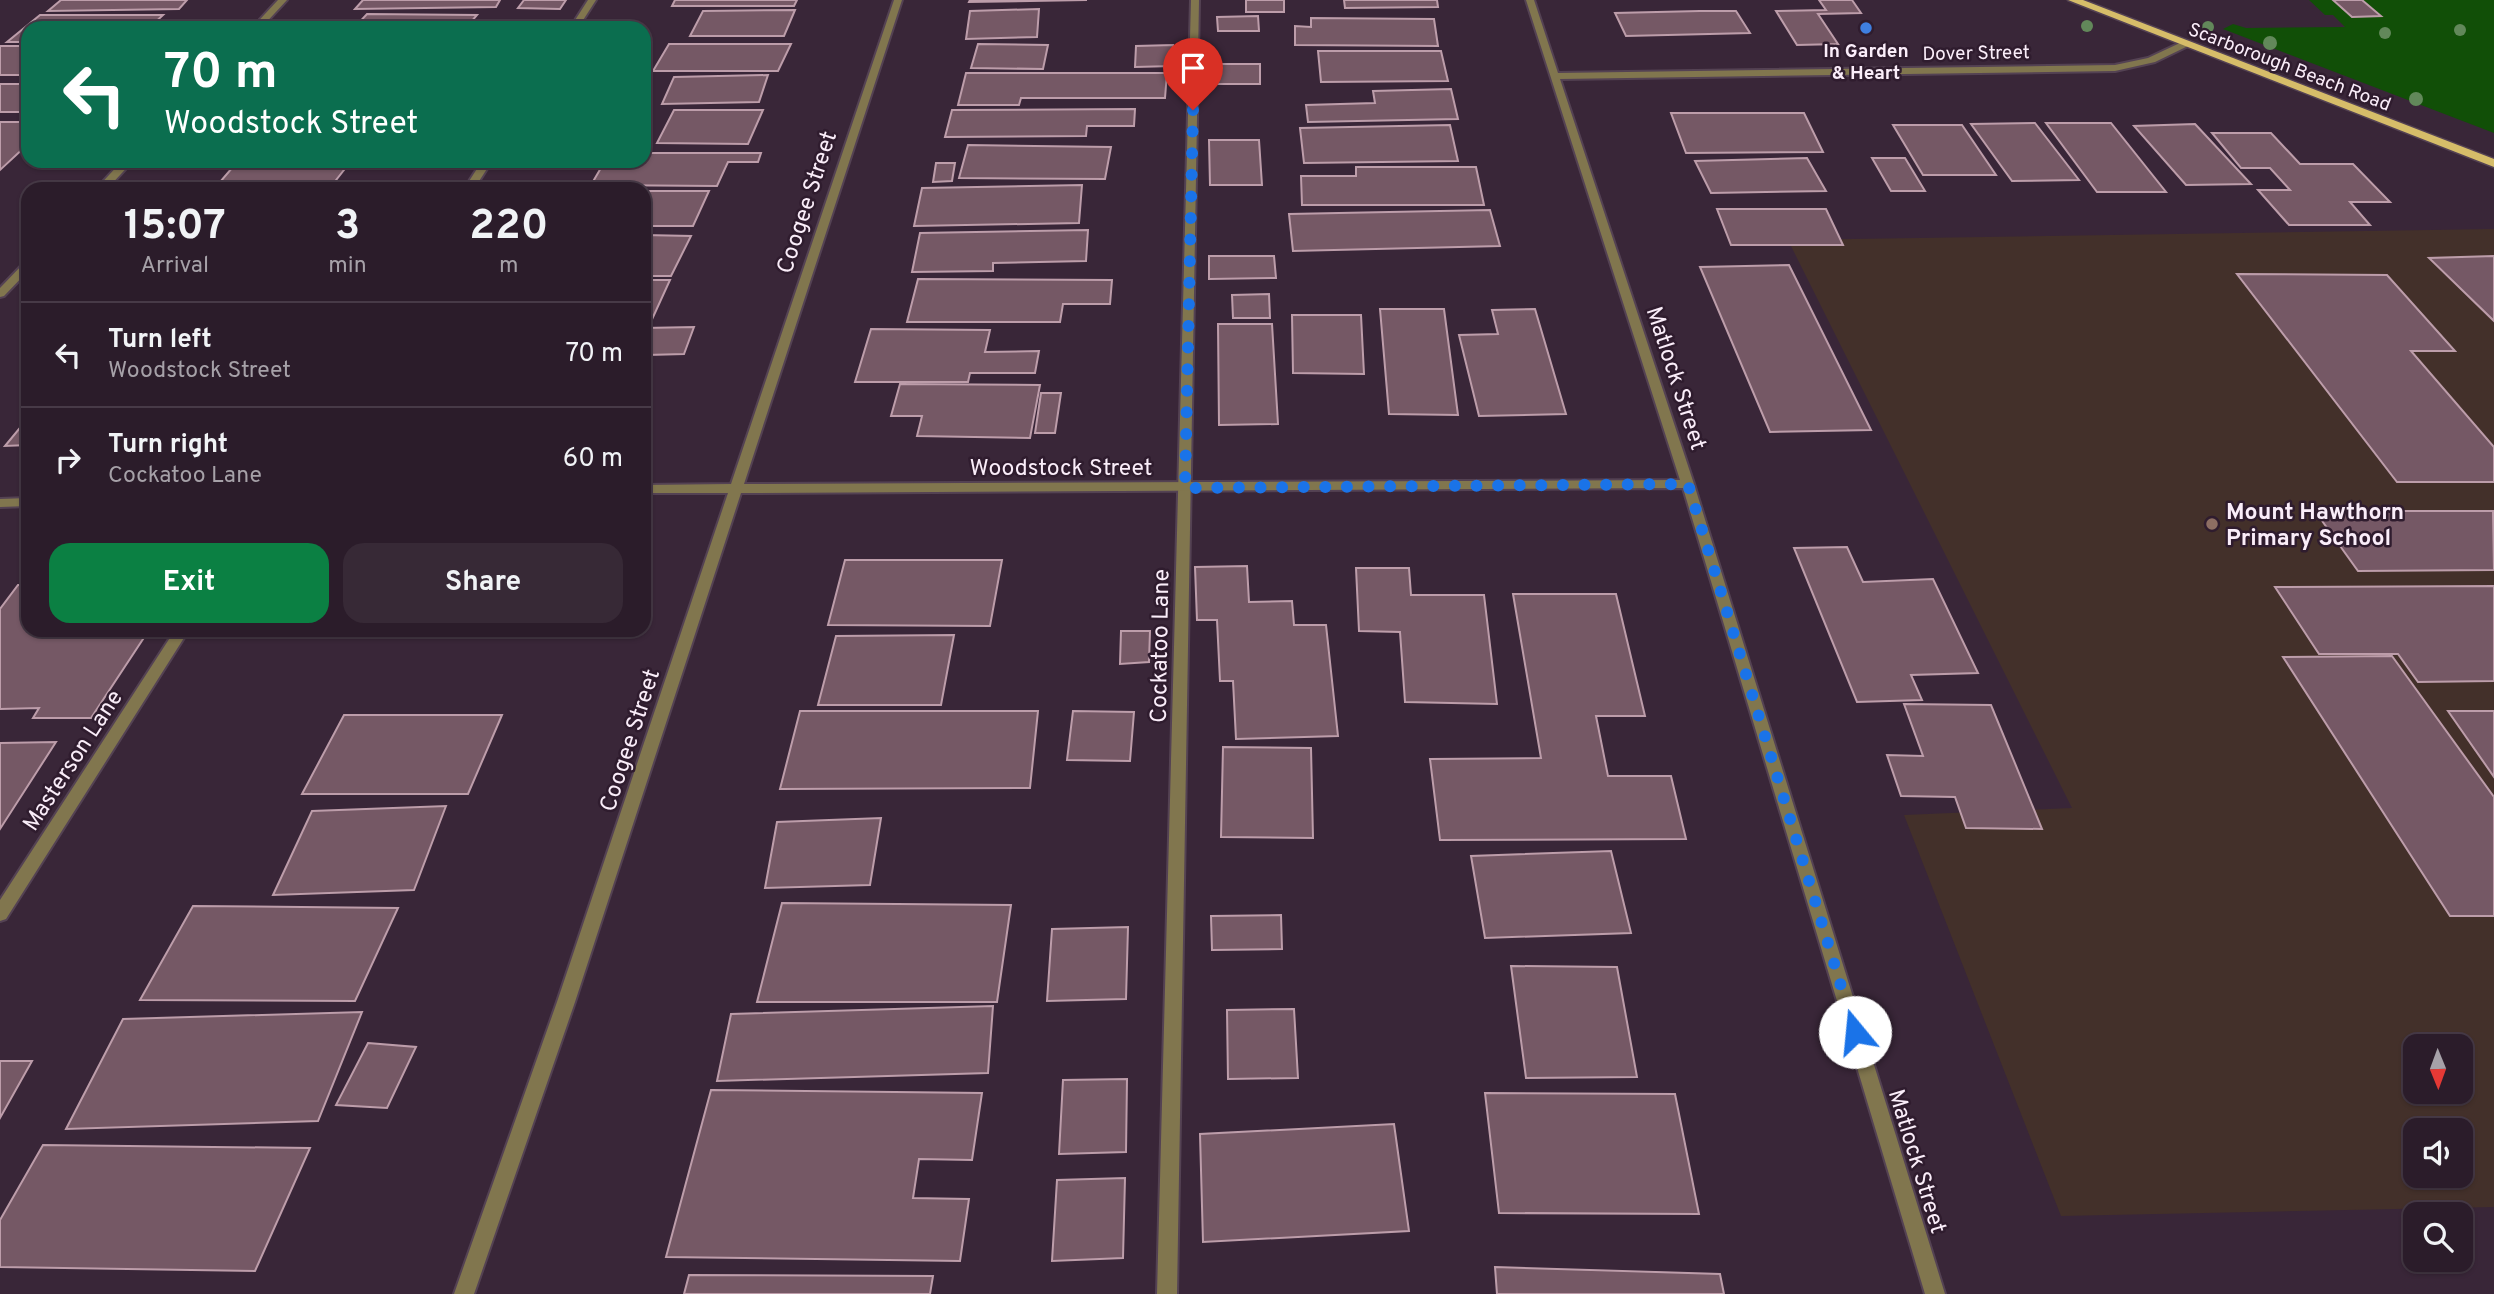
<!DOCTYPE html>
<style>
body{margin:0;font-family:Overpass,sans-serif;background:#372936;color:#f1f3f6;height:100vh;display:flex;flex-direction:column;font-size:26px;white-space:nowrap}
*{box-sizing:border-box;margin:0}
p{font-size:23px;color:#a6a1a8}
.icon{flex:none;width:38px;height:38px;fill:none;stroke:currentColor;stroke-width:2;stroke-linecap:round;stroke-linejoin:round}
.map{position:relative;flex:1;overflow:hidden}
.details{position:absolute;left:21px;top:182px;width:630px;height:455px;display:flex;flex-direction:column;background:#2b1c2a;border-radius:21px;box-shadow:0 2px 5px #0004,0 0 0 2px #473a47}
.details>*{flex:none}
.guide{position:absolute;left:21px;top:21px;width:630px;height:147px;border-radius:21px;box-shadow:0 2px 5px #0004,0 0 0 2px #473a47;background:#0b6e4f;color:#fff;overflow:hidden}
.needle{width:46px;rotate:179deg}
.fabs{position:absolute;left:2403px;top:1034px;display:grid;gap:14px}
.fabs a{display:grid;place-items:center;width:70px;height:70px;border-radius:14px;background:#2b1c2a;box-shadow:0 2px 5px #0004,0 0 0 2px #473a47;font-size:35px}
.pin{position:absolute;display:grid;place-items:center;width:60px;height:60px;color:#fff;margin:-72px -30px;border-radius:50% 50% 50% 0;rotate:-45deg;box-shadow:0 0 7px #0007}
.pin .icon{rotate:45deg}
.me{position:absolute;width:77px;margin:-38px;rotate:343deg;stroke-linejoin:round;filter:drop-shadow(0 0 5px #0008)}
.turn{display:flex;align-items:center;gap:24px;height:147px;padding:0 28px;font-size:32px}
.turn .icon{width:91px;height:91px;stroke-width:2.5}
.turn b{display:block;font-size:49px;line-height:60px}
.eta{display:flex;justify-content:space-evenly;align-items:center;height:119px;text-align:center}
.eta b{font-size:42px;font-weight:700;line-height:49px}
.cta{display:flex;gap:14px;margin-top:auto;padding:14px 28px}
.cta a{flex:1;height:80px;border-radius:21px;background:#0b8043;color:#fff;font-size:28px;font-weight:700;line-height:80px;text-align:center}
.cta a+a{background:#372936;color:#f1f3f6}
ul{padding:0;list-style:none}
li{display:flex;align-items:center;gap:21px;height:105px;padding:0 28px;border-top:2px solid #473a47}
li div{flex:1}
li b{display:block;font-size:26px}
li em{font-style:normal}
.map>svg:first-child{display:block}
</style>
<div class="map">
<svg width="2494" height="1294" viewBox="0 0 2494 1294">
<rect width="100%" height="100%" fill="#392638"/>
<path fill="#43302a" fill-rule="evenodd" d="M2494 229V1207L2061 1216 1904 815 2072 808 1788 240ZM2415 1046H2460V1092H2415ZM2415 1130H2460V1176H2415Z"/>
<path fill="#114f07" d="M2309 0H2333L2352 17 2380 16 2362 0H2494V133L2223 29 2233 24 2246 28 2345 27 2333 15H2325Z"/>
<path fill="#755865" stroke="#bd9daa" stroke-width="2" d="M61 0H187L179 9 48 11Z
M363 0H500L496 7 355 9Z
M524 0H566L560 9 518 8Z
M675 0H797L794 6H672Z
M970 0H1087L969 2Z
M1246 0H1284V12H1246Z
M1344 0H1437L1438 7 1345 8Z
M1819 0H1852L1861 13 1818 14 1838 44 1797 45 1776 11 1826 10Z
M2333 0H2362L2381 16 2352 17Z
M1039 9 1037 37 966 39 970 11Z
M795 10 784 36H690L703 11Z
M1700 11H1736L1750 33 1626 36 1615 13Z
M367 14 477 15 466 28H354Z
M40 15H163L149 28H28V42H7Z
M1258 16 1259 31H1218L1217 17Z
M1311 18 1434 19 1438 46 1295 45V26L1311 27Z
M669 44H791L778 71H653Z
M978 44 1048 45 1043 69 971 68Z
M1173 45V66L1135 67 1136 46Z
M0 46H28V75H0Z
M1318 51H1441L1448 81 1321 82Z
M1214 64H1260V84H1213Z
M966 73H1167L1165 98H1021L1019 105H958Z
M768 75 759 102 662 104 674 77Z
M0 84H28V112H0Z
M1451 89 1458 119 1308 122 1306 105 1375 103 1373 91Z
M1135 109 1134 126H1087L1086 136 945 137 952 110Z
M674 110H763L748 144 657 143Z
M1671 113H1804L1823 152 1686 153Z
M0 122H28V144L0 170Z
M2035 123 2079 180 2012 181 1971 124Z
M2046 123H2111L2166 192H2097Z
M2195 124 2251 184 2186 185 2134 126Z
M1450 125 1458 161 1304 163 1300 128Z
M1893 125H1962L1996 175H1923Z
M2212 133H2271L2300 164H2353L2390 202H2350L2370 225H2289L2258 190H2290L2270 168H2241Z
M1209 140H1259L1262 185H1210Z
M968 145 1111 147 1105 179 959 178Z
M644 153H761L758 162H728L717 186 591 185 605 161H644Z
M1807 158 1826 191 1711 193 1695 161Z
M1872 158H1905L1925 191H1891Z
M238 161H351L329 189H214Z
M936 163H955L952 181 933 182Z
M1356 167H1476L1484 205H1302L1301 176H1356Z
M1082 185 1079 223 914 226 922 188Z
M644 191H709L693 226H644Z
M1717 209H1826L1843 245H1731Z
M1490 210 1500 246 1293 251 1289 214Z
M1088 230 1086 261 993 263V271L912 272 920 233Z
M644 235 691 236 671 276H644Z
M1209 256H1274L1276 278 1209 279Z
M2494 256V321L2429 258Z
M1789 265 1871 430 1770 432 1700 267Z
M2237 274 2387 275 2455 351H2411L2494 447V482H2397Z
M918 279 1112 280 1110 304H1063L1060 322H907Z
M644 280H670L649 326H644Z
M1269 294 1270 318H1233L1232 295Z
M1380 309H1444L1458 415 1389 414Z
M1535 309 1566 414 1479 416 1459 335 1498 334 1492 310Z
M1292 315H1361L1364 374 1293 373Z
M1218 324H1272L1278 424 1219 425Z
M694 327 684 354 647 355 644 363V328Z
M871 329 990 330 985 352 1039 351 1035 373H970L968 382H855Z
M900 384 1040 385 1030 438 917 436 922 416H891Z
M1041 393H1061L1055 433H1035Z
M28 418V445L5 446Z
M2315 511H2493L2494 570 2358 571Z
M1847 547 1863 582 1933 579 1978 673 1911 675 1922 700 1857 702 1794 548Z
M845 560H1002L990 626 828 625Z
M1247 566 1249 602 1292 601 1294 625H1326L1338 736 1236 739 1233 681H1220L1217 620H1197L1195 567Z
M1356 568H1409L1411 595H1484L1497 704 1405 702 1400 632 1359 631Z
M18 585H28V630H149L91 718H33L39 708 0 709V609Z
M2494 586V681L2418 682 2398 654H2319L2275 587Z
M1513 594H1616L1645 716H1596L1608 776H1671L1686 839 1440 840 1430 759 1541 758Z
M1121 631H1150L1149 662 1120 664Z
M954 635 941 705H818L836 636Z
M2392 656 2494 797V916H2450L2283 657Z
M1904 704 1991 705 2042 829 1966 828 1955 797 1901 796 1887 755 1923 756Z
M800 711H1038L1030 788 780 789Z
M1073 711 1134 712 1130 761 1067 760Z
M2448 711H2494V777Z
M344 715H502L468 794H302Z
M56 742 0 829V743Z
M1223 747 1311 748 1313 838 1221 837Z
M446 806 414 890 273 895 312 811Z
M881 818 870 885 765 888 777 822Z
M1611 851 1631 933 1485 938 1471 856Z
M782 903 1011 905 997 1002H757Z
M193 906 398 908 355 1001 140 1000Z
M1281 915 1282 949 1212 950 1211 916Z
M1128 927 1126 999 1047 1001 1052 929Z
M1511 966 1617 967 1637 1077 1526 1078Z
M993 1006 988 1073 717 1081 731 1014Z
M1294 1009 1298 1078 1228 1079 1227 1010Z
M362 1012 318 1121 66 1129 123 1019Z
M368 1043 416 1047 387 1108 336 1105Z
M0 1061H32L0 1118Z
M1127 1079 1126 1152 1059 1154 1063 1080Z
M711 1090 982 1093 972 1160 919 1159 913 1198 969 1199 960 1261 666 1257Z
M1485 1093 1675 1094 1699 1214 1499 1213Z
M1394 1124 1409 1231 1203 1242 1200 1134Z
M43 1145 310 1148 255 1271 0 1267V1220Z
M1125 1178 1123 1258 1052 1261 1057 1180Z
M1495 1267 1720 1274 1724 1294H1497Z
M689 1275 933 1276 930 1294H684Z"/>
<g fill="none" stroke-linecap="round" stroke-linejoin="round">
<defs>
<path id="lane" d="M588 0H596L578 28H570Z
M1191 0H1199L1177 1294H1157Z
M482 161H492L474 189H464Z
M175 630H189L6 919 0 921V900Z"/>
<path id="street" d="M278 0H287L261 28H252Z
M894 0H902L744 484 1680 480 1526 0H1534L1558 73 2115 65 2148 58 2182 42H2188V46L2155 62 2115 71 1560 79 1694 484 1945 1294H1925L1683 488 741 493 575 1002 474 1294H454L557 1002 728 493H644V485L731 484Z
M122 161H133L107 189H96Z
M28 262V271L4 296 0 297V288L24 263Z
M28 498V506L0 507V499Z"/>
<path id="primary" d="M2068 0H2083L2494 159V167Z"/>
</defs>
<use href="#lane" stroke="#544253" stroke-width="4"/>
<use href="#street" stroke="#544253" stroke-width="4"/>
<use href="#primary" stroke="#544253" stroke-width="3"/>
<use href="#lane" fill="#81764e" fill-rule="evenodd"/>
<use href="#street" fill="#81764e" fill-rule="evenodd"/>
<use href="#primary" fill="#d6bd69" fill-rule="evenodd"/>
</g>
<g fill="#62885a">
<circle cx="2087" cy="26" r="6"/>
<circle cx="2208" cy="27" r="6"/>
<circle cx="2460" cy="30" r="6"/>
<circle cx="2385" cy="33" r="6"/>
<circle cx="2270" cy="43" r="7"/>
<circle cx="2416" cy="99" r="7"/>
</g>
<g fill="none" stroke-linecap="round" stroke-linejoin="round">
<path stroke="#1a73e8" stroke-width="12" stroke-dasharray="0 21.6" d="M1193 110 1185 488 1688 484 1855 1032"/>
</g>
<circle fill="#3f7fe0" stroke="#2f1c2e" stroke-width="2.5" cx="1866" cy="28" r="7"/>
<circle fill="#8d6e63" stroke="#2f1c2e" stroke-width="2.5" cx="2212" cy="524" r="7"/>
<g text-anchor="middle" stroke-width="5" stroke-linejoin="round" paint-order="stroke">
<g font-size="19" font-weight="bold" fill="#faedf9" stroke="#2f1c2e">
<text x="1866" y="57">In Garden<tspan x="1866" dy="22">&amp; Heart</tspan></text>
</g>
<g font-size="19" fill="#faedf9" stroke="#2f1c2e">
<text transform="translate(1976 52) rotate(-1)" y="7">Dover Street</text>
<text transform="translate(2290 66) rotate(21)" y="7">Scarborough Beach Road</text>
</g>
<g font-size="23" fill="#faedf9" stroke="#2f1c2e">
<text transform="translate(806 202) rotate(-72)" y="8">Coogee Street</text>
<text transform="translate(1677 378) rotate(72)" y="8">Matlock Street</text>
<text x="1061" y="475">Woodstock Street</text>
<text transform="translate(1159 646) rotate(-89)" y="8">Cockatoo Lane</text>
<text transform="translate(629 740) rotate(-72)" y="8">Coogee Street</text>
<text transform="translate(72 760) rotate(-57)" y="8">Masterson Lane</text>
<text transform="translate(1918 1161) rotate(73)" y="8">Matlock Street</text>
</g>
<g font-size="23" font-weight="bold" fill="#faedf9" stroke="#2f1c2e" text-anchor="start">
<text x="2226" y="519">Mount Hawthorn<tspan x="2226" dy="26">Primary School</tspan></text>
</g>
</g>
</svg>
<div class="fabs">
<a><svg class="needle" viewBox="-14 -14 28 28"><path d="M0-13l5 13h-10z" fill="#e53935"/><path d="M0 13l5-13h-10z" fill="#a6a1a8"/></svg></a>
<a><svg class="icon" aria-label="sound" viewBox="0 0 24 24"><path d="M4 9h4l5-4v14l-5-4H4zM17 9q2 3 0 6"/></svg></a>
<a><svg class="icon" aria-label="search" viewBox="0 0 24 24"><circle cx="10" cy="10" r="6"/><path d="M15 15l6 6"/></svg></a>
</div>
<div class="pin" style="left:1193px;top:110px;background:#d93025"><svg class="icon" aria-label="arrive" viewBox="0 0 24 24"><path d="M6 21V4h12l-3 4 3 4H6"/></svg></div>
<svg class="me" style="left:1855px;top:1032px" viewBox="-20 -20 40 40"><circle r="19" fill="#fff"/><path d="M0-13L10 11 0 6-10 11z" fill="#1a73e8"/></svg>
<div class="guide">
<div class="turn"><svg class="icon" aria-label="left" viewBox="0 0 24 24"><path d="M17 20v-9H6M10 6l-5 5 5 5"/></svg><div><b>70 m</b>Woodstock Street</div></div>
</div>
<section class="details">
<div class="eta">
<div><b>15:07</b><p>Arrival</p></div>
<div><b>3</b><p>min</p></div>
<div><b>220</b><p>m</p></div>
</div>
<ul>
<li><svg class="icon" aria-label="left" viewBox="0 0 24 24"><path d="M17 20v-9H6M10 6l-5 5 5 5"/></svg><div><b>Turn left</b><p>Woodstock Street</p></div><em>70 m</em></li>
<li><svg class="icon" aria-label="right" viewBox="0 0 24 24"><path d="M7 20v-9h11M14 6l5 5-5 5"/></svg><div><b>Turn right</b><p>Cockatoo Lane</p></div><em>60 m</em></li>
</ul>
<div class="cta"><a>Exit</a><a>Share</a></div>
</section>
</div>
